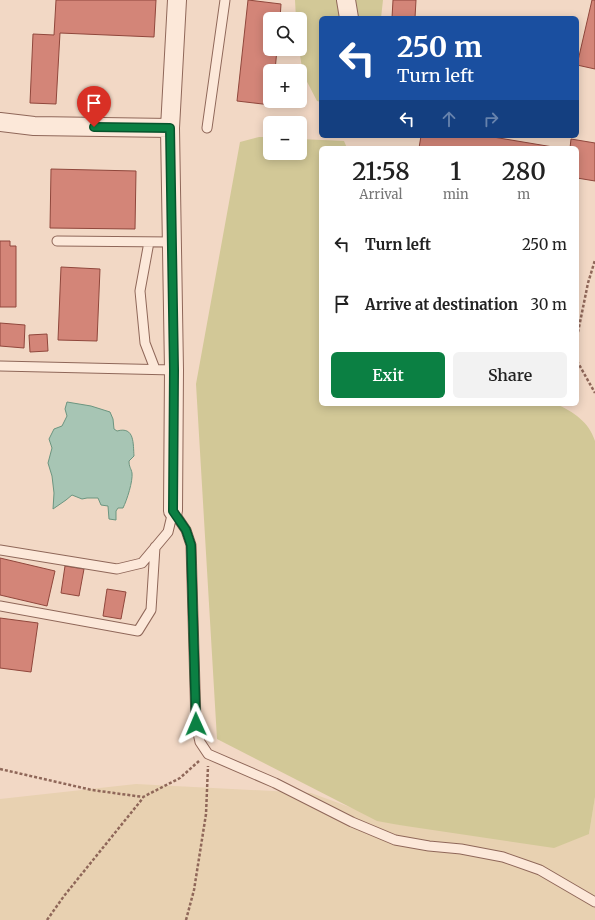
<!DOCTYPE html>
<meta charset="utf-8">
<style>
body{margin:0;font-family:Merriweather,serif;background:#f2f2f2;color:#222;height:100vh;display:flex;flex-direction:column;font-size:15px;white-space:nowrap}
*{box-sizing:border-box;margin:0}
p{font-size:13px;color:#767676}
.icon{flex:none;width:22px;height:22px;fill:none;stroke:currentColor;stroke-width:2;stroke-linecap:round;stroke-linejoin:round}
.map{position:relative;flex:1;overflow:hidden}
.drawer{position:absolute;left:319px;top:146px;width:260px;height:260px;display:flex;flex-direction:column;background:#fff;border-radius:6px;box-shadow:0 2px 10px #0003}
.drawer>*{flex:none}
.hud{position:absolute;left:319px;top:16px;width:260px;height:122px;border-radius:6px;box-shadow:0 2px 10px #0003;background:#1a4fa0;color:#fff;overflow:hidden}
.buttons{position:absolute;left:263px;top:12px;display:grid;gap:8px}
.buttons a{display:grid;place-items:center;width:44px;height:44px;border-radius:6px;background:#fff;box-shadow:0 2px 10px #0003;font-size:20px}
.pin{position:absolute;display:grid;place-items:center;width:34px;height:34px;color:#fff;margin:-41px -17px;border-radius:50% 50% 50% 0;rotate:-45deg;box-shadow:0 0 4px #0007}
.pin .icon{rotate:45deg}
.me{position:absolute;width:44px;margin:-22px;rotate:359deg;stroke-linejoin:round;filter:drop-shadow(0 0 3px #0008)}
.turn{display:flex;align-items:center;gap:14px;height:84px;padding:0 12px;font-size:18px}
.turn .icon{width:52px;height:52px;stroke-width:2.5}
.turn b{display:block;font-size:28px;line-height:34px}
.lanes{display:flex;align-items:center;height:38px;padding:0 12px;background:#0003;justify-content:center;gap:20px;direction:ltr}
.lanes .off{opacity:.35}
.eta{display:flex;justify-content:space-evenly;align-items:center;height:68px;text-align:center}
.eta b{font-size:24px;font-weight:600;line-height:28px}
.button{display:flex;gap:8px;margin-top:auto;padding:8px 12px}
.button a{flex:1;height:46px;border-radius:6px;background:#0b8043;color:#fff;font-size:16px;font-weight:600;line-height:46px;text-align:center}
.button a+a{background:#f2f2f2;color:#222}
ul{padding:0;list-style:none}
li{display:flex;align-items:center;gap:12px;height:60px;padding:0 12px}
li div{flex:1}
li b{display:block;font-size:15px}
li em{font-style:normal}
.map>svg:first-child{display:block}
</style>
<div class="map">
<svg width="595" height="920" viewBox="0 0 595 920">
<rect width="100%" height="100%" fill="#f2d8c5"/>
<path fill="#e8d1b1" d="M136 784 311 793 399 825 589 834 595 797V920H0V799Z"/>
<path fill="#d2c897" d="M295 0H383L381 18H321V102L317 101 303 74 299 49 300 19H296Z
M259 137H270V153H300V139L344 141 347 148H321V404H556C574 412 589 422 595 441V797L589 834 554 848 399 825 377 821 217 739 196 384 240 142Z"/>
<path fill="#a7c5b4" stroke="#6c9580" d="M67 402 91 406 110 412 113 419 114 429 117 431C135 426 133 444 134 456L129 461C129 467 131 468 132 473 133 481 127 500 123 508H118L116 511V520L109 519 108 506 101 505 98 498H87L82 499 72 495 66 500 53 509 54 493 52 476 48 463 52 448 49 439 54 429 62 426 67 416 65 409Z"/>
<path fill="#d38578" stroke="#90473c" d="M56 0H156L154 37 60 33 56 104 30 103 33 34 54 35Z
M248 0 281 4 280 19H270V49H277L275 71H270V101H272L271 105 237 101Z
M393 0H416L415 18H392Z
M592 0H595V69L577 65Z
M421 136H487L559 148H419Z
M571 139 595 143V181L577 178V148H570Z
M51 169 136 171 135 229 50 228Z
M0 241H10V246H16V307H0Z
M61 267 100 269 97 341 58 340Z
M0 323 25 325 24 348 0 346Z
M47 334 48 351 30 352 29 335Z
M0 558 55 571 47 606 0 595Z
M65 566 84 569 79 596 61 593Z
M107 589 126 592 121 619 103 616Z
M0 618 38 623 31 672 0 668Z"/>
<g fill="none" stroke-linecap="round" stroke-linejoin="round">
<defs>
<path id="service" d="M207 128 225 0
M57 241 172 242
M149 242 140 291 145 343 155 369
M0 366 174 370
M173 511 186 530 191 545 196 724 200 742 208 754 275 783 352 822 395 840 429 846 461 849 503 857 540 870 595 902
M0 550 117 569 142 563 168 532 173 511
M0 606 138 631 151 610 155 547"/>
<path id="minor" d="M346 0 349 18
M0 122 34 126 170 128 177 0
M170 128 174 370 173 511"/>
</defs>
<use href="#service" stroke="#8f6759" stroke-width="11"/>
<use href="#minor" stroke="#8f6759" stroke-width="20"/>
<path stroke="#8f6759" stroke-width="2.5" stroke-dasharray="3 2" stroke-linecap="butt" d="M577 337 588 283 595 260
M577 361 595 393
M0 769 92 790 143 797 180 778 199 761
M47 920 64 896 143 798
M186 920 194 890 206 814 208 766"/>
<use href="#service" stroke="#fce8d9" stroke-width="9"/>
<use href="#minor" stroke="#fce8d9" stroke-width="18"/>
</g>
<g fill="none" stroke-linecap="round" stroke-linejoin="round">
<defs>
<path id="route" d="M94 127 170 128 174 370 173 511 186 530 191 545 196 724"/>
</defs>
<use href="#route" stroke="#07532c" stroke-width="10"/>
<use href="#route" stroke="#0b8043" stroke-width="7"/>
</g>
</svg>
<div class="buttons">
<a><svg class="icon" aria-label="search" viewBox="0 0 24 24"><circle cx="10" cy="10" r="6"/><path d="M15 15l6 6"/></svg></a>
<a>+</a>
<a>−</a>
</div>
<div class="pin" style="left:94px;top:127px;background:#d93025"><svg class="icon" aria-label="arrive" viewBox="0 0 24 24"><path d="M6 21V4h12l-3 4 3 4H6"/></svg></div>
<svg class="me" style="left:196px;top:724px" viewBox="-20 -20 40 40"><path d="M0-17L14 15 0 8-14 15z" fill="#0b8043" stroke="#fff" stroke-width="4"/></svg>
<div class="hud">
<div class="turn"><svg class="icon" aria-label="left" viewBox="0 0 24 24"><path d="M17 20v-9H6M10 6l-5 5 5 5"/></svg><div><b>250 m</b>Turn left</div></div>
<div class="lanes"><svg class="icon" aria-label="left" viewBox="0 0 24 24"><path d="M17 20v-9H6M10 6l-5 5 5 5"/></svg><svg class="icon off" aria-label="ahead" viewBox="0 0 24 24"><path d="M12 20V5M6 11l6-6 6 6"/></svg><svg class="icon off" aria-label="right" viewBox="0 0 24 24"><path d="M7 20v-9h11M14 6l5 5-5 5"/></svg></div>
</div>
<section class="drawer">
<div class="eta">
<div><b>21:58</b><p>Arrival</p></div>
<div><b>1</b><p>min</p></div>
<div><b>280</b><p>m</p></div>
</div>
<ul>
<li><svg class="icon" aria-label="left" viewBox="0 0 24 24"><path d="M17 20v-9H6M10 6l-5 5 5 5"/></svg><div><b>Turn left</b></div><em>250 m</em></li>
<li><svg class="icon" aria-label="arrive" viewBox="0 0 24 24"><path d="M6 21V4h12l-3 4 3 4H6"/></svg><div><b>Arrive at destination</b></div><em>30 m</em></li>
</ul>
<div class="button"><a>Exit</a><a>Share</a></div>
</section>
</div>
